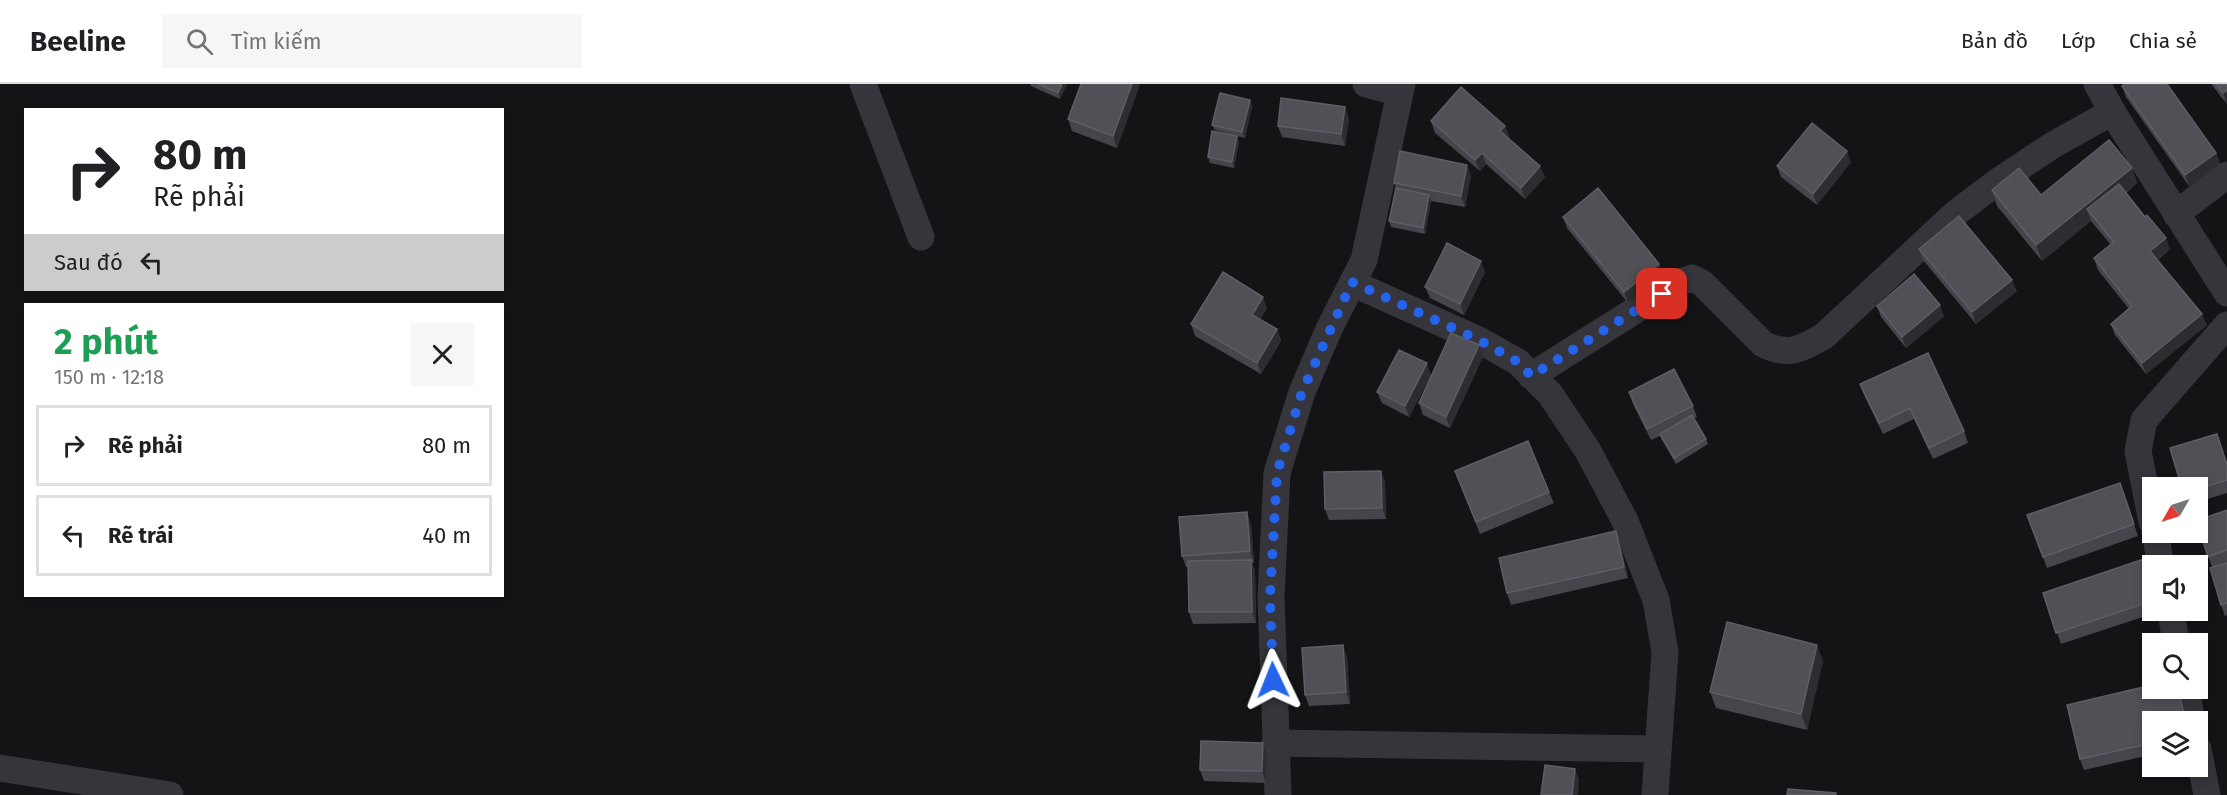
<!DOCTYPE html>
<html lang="vi">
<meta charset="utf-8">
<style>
body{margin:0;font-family:"Fira Sans",sans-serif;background:#f6f6f6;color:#202124;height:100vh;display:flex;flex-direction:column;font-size:22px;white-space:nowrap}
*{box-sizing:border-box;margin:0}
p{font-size:20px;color:#757577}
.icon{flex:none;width:33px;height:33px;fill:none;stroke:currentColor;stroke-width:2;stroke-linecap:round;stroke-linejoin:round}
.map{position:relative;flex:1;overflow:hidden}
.drawer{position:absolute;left:24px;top:219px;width:480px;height:294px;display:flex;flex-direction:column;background:#fff;border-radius:0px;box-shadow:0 3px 9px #0003}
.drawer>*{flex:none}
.top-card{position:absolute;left:24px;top:24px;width:480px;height:183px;border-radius:0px;box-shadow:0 3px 9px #0003;background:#fff;color:#202124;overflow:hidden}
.needle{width:39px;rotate:231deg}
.buttons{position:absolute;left:2142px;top:393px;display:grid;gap:12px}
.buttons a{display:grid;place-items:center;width:66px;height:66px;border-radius:0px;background:#fff;box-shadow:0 3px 9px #0003;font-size:30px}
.pin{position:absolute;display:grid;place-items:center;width:51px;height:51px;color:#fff;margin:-26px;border-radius:12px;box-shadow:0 3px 9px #0006}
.me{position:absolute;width:66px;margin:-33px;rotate:358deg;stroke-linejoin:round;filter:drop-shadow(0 0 4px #0008)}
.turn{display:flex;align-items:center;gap:21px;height:126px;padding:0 30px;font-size:27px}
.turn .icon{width:78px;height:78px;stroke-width:2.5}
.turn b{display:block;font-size:42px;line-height:51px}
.then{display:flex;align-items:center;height:57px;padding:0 30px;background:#0003;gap:12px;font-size:22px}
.round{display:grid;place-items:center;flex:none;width:63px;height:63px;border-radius:0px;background:#f6f6f6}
.overview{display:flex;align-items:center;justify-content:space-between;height:102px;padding:0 30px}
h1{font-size:36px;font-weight:700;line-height:45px;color:#1e9e55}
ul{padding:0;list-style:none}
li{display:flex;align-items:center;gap:18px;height:81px;margin:0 12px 9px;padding:0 18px;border:3px solid #e0e0e0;border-radius:0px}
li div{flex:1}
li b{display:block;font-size:22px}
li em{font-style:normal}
header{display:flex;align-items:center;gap:36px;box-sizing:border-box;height:84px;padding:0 30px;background:#fff;border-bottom:2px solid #e0e0e0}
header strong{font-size:28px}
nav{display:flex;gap:33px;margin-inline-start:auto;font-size:21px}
.search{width:420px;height:54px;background:#f6f6f6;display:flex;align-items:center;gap:15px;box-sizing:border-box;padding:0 21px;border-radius:0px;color:#757577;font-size:22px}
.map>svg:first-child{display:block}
</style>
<header>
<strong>Beeline</strong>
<div class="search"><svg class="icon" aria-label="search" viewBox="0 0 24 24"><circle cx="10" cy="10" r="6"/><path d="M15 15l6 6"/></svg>Tìm kiếm</div>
<nav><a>Bản đồ</a><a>Lớp</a><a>Chia sẻ</a></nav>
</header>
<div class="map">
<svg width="2227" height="711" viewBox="0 0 2227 711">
<rect width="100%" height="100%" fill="#141416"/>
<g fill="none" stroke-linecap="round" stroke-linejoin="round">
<path stroke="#35353b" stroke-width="27" d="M863 0 921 153
M1366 0 1400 9
M2097 0 2116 34 2227 209
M2176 130 2227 91
M1352 199 1479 256 1518 278 1550 310 1588 367 1625 437 1656 516 1665 568 1655 711
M1531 292 1680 198 1692 194 1702 199 1763 260C1789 273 1801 265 1824 252L1956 129 1997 98 2053 61 2112 28
M2152 438 2138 367 2144 336 2227 241
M2155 448 2161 482
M2170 526 2177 560
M2186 604 2192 638
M1275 659 1658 665
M2198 665 2207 711
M0 684 170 711
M1278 711 1271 513 1277 389 1302 308 1329 245 1364 176 1402 0"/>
</g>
<path fill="#45454b" d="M1030 0H1067L1060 15 1031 2Z
M1140 0 1117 64 1072 47 1068 35Z
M2211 0H2227V20Z
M2122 2 2216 69 2220 80 2189 102 2126 13Z
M1252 22 1245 54 1237 52 1239 58 1234 84 1210 79 1208 73 1229 50 1215 46 1212 41Z
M1349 34 1345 62 1282 53 1278 42Z
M1431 37 1505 42 1509 53 1508 54 1545 93 1525 115 1486 80 1480 87 1435 49Z
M1851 78 1817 121 1781 93 1777 82Z
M2132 84 2137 99 2126 109 2170 165 2158 176 2207 241 2146 290 2115 251 2111 240 2129 225 2098 186 2094 174 2111 161 2091 137 2042 177 1997 122 1992 106 2041 111Z
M1471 92 1465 123 1431 117 1425 150 1391 143 1389 137 1396 104 1394 99Z
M1563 133 1659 180 1663 191 1628 219 1567 144Z
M1919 165 2017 207 1976 240 1923 176Z
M1485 188 1464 231 1430 214 1425 203Z
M1877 222 1944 232 1906 264 1881 233Z
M1267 224 1260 235 1277 245 1281 257 1261 290 1195 252 1191 240Z
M1483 273 1450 344 1423 331 1419 319Z
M1431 291 1409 333 1382 319 1377 308Z
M1860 300 1964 347 1968 359 1933 375 1914 335 1883 350 1864 311Z
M1629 308 1693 322 1697 333 1694 334 1706 355 1708 360 1676 380 1662 356 1660 352 1651 356 1633 320Z
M2221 361 2227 379V409L2198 418V404Z
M1381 387 1385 399 1386 435 1329 436 1325 425Z
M1455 387 1549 408 1554 419 1480 450Z
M2120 399 2138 452 2047 484 2027 431Z
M2227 426V531L2225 532 2221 521 2212 483 2198 442Z
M1251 440 1254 479H1252L1255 487 1256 539 1193 540 1189 528 1188 483H1186L1182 472Z
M1616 447 1620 458 1628 494 1511 521 1507 509Z
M2152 500V526L2161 527 2061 560 2043 509Z
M1347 573 1350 620 1309 622 1305 611Z
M1823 577 1807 646 1716 624 1710 608Z
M2152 638V678L2150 671 2084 686 2080 675Z
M1267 670 1266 699 1204 697 1200 686Z
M2154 682H2168L2155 685Z"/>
<path fill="#2d2d31" d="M1062 0H1067L1060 15 1058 9Z
M1132 0H1140L1117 64 1113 52Z
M2227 6V20L2223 9Z
M1250 16 1252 22 1245 54 1242 48Z
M1345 23 1349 34 1345 62 1341 50Z
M1505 42 1509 53 1504 59 1500 47Z
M1237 52 1239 58 1234 84 1232 78Z
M1847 67 1851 78 1817 121 1813 110Z
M1482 69 1486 80 1480 87 1475 76Z
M2216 69 2220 80 2189 102 2185 91Z
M1467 81 1471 92 1465 123 1461 112Z
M1540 82 1545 93 1525 115 1521 104Z
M2132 84 2137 99 2094 134 2087 125 2091 137 2042 177 2036 161Z
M1429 111 1431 116 1425 150 1423 144Z
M2166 154 2170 165 2155 178 2150 167Z
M1481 177 1485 188 1464 231 1460 220Z
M1659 180 1663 191 1628 219 1624 208Z
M2012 196 2017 207 1976 240 1972 228Z
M1263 213 1267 224 1256 242 1252 231Z
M1940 221 1944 232 1906 264 1902 253Z
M2202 230 2207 241 2146 290 2142 279Z
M1277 245 1281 257 1261 290 1257 279Z
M1479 261 1483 273 1450 344 1446 333Z
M1427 279 1431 291 1409 333 1405 322Z
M1381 387 1385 399 1386 435 1382 424Z
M1247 428 1251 440 1254 479 1250 467Z
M1616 447 1620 458 1628 494 1624 483Z
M1251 476 1255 487 1256 539 1252 528Z
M1343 561 1347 573 1350 620 1346 608Z
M1817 561 1823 577 1807 646 1801 630Z
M2178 604H2179L2188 638H2186Z
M1263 659 1267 670 1266 699 1262 687Z
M1575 685 1579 696 1578 711H1572Z"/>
<path fill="#505057" stroke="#5d5e66" stroke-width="1.5" d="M1038 0H1062L1058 9Z
M1081 0H1132L1113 52 1068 35Z
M2124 0H2167L2216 69 2185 91 2122 2Z
M2216 0H2227V6L2223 9Z
M1461 3 1505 42 1500 47 1540 82 1521 104 1482 69 1475 76 1431 37Z
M1220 9 1250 16 1242 48 1212 41Z
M1281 14 1345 23 1341 50 1278 42Z
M1812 39 1847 67 1813 110 1777 82Z
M1212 47 1237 52 1232 78 1208 73Z
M2109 56 2132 84 2036 161 1992 106 2019 84 2041 111Z
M1400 67 1467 81 1461 112 1394 99Z
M2119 100 2145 133 2147 131 2166 154 2150 167 2202 230 2142 279 2111 240 2132 222 2094 174 2114 158 2087 125Z
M1396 104 1429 111 1423 144 1389 137Z
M1598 104 1659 180 1624 208 1563 133Z
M1959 132 2012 196 1972 228 1919 165Z
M1447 159 1481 177 1460 220 1425 203Z
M1223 188 1263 213 1252 231 1277 245 1257 279 1191 240Z
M1914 190 1940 221 1902 253 1877 222Z
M1451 249 1479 261 1446 333 1419 319Z
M1399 266 1427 279 1405 322 1377 308Z
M1928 269 1964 347 1929 364 1910 324 1879 339 1860 300Z
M1674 285 1693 322 1647 345 1629 308Z
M1692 331 1706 355 1674 374 1660 350Z
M2217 350 2227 381V396L2198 405V404H2182L2170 364Z
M1528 357 1549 408 1476 438 1455 387Z
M1381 387 1382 424 1325 425 1324 388Z
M2120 399 2134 440 2043 473 2027 431Z
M2227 426V466L2208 473 2198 442V436Z
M1247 428 1250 467 1182 472 1179 433Z
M1616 447 1624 483 1507 509 1499 474Z
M2144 475 2152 501V517L2056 549 2043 509Z
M1251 476 1252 528H1189L1188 477Z
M2227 479V519L2221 521 2210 484Z
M1727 538 1817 561 1801 630 1710 608Z
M1343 561 1346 608 1305 611 1302 564Z
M2152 601V604H2178L2186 638H2152V674H2151L2147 660 2080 675 2067 621Z
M1201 657 1263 659 1262 687 1200 686Z
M1545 681 1575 685 1572 711H1541Z
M1788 705 1836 709V711H1787Z"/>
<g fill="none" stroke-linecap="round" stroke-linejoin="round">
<path stroke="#2563eb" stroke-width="10" stroke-dasharray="0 18" d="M1273 596 1270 513 1277 389 1302 308 1352 198 1479 256 1518 278 1531 292 1662 210"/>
</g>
</svg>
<div class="buttons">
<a><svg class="needle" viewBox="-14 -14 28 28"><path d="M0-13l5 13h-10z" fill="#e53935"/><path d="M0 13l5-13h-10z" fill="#757577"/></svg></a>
<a><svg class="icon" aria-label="sound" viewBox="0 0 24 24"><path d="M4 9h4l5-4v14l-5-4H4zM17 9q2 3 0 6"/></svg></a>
<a><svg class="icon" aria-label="search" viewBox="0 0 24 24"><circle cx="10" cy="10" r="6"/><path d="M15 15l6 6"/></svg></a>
<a><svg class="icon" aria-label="layers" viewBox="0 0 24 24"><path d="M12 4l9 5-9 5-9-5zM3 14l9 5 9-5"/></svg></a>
</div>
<div class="pin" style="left:1662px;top:210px;background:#d93025"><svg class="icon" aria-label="arrive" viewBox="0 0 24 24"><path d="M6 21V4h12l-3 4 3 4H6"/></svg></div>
<svg class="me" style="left:1273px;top:596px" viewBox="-20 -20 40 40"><path d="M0-17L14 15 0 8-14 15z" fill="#2563eb" stroke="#fff" stroke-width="4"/></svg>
<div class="top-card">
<div class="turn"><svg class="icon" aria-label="right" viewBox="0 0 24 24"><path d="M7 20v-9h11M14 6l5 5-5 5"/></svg><div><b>80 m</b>Rẽ phải</div></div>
<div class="then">Sau đó<svg class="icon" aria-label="left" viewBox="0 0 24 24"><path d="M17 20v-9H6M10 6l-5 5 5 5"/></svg></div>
</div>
<section class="drawer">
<div class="overview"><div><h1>2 phút</h1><p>150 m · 12:18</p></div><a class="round"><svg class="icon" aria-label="close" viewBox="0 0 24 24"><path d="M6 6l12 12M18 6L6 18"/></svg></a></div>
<ul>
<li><svg class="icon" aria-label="right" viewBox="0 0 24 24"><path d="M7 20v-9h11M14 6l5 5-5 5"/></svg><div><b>Rẽ phải</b></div><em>80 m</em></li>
<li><svg class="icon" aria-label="left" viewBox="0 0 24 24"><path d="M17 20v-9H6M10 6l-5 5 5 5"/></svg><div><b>Rẽ trái</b></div><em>40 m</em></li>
</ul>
</section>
</div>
